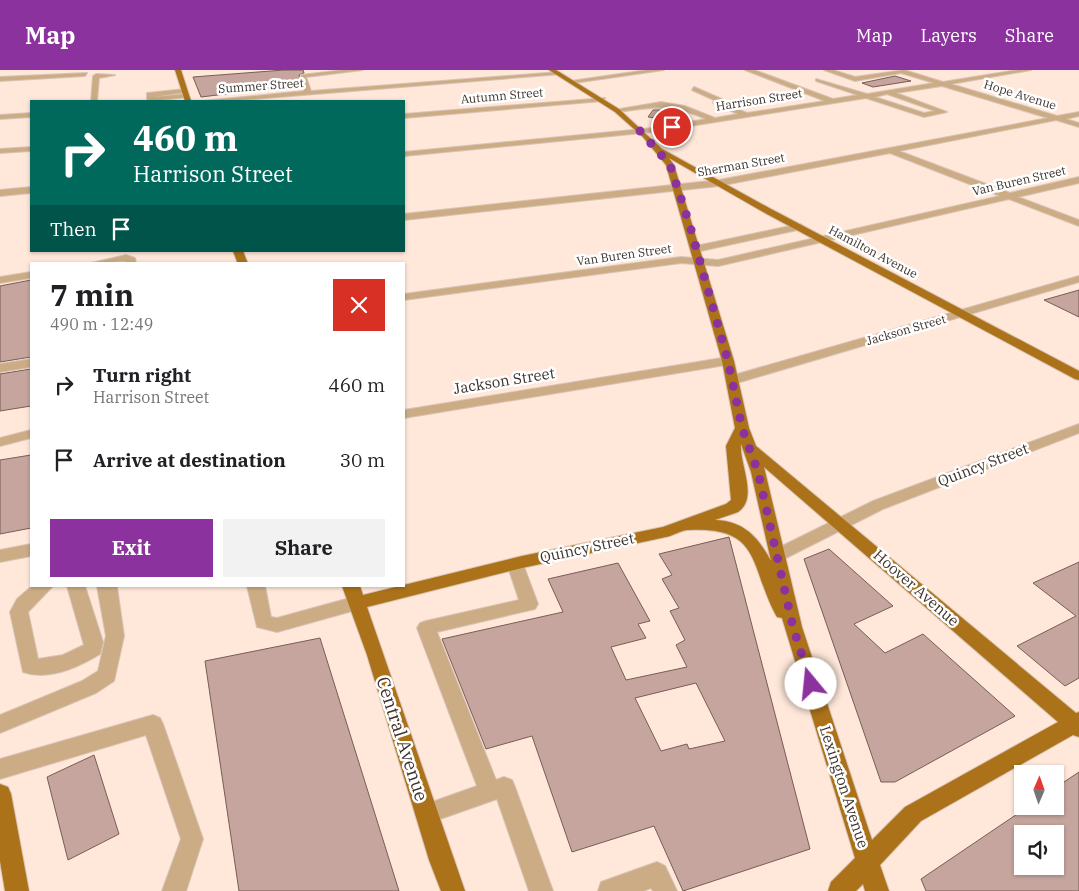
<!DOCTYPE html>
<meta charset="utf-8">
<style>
body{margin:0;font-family:"IBM Plex Serif",serif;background:#f2f2f2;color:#202124;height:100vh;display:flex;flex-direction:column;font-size:19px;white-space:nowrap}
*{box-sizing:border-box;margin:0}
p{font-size:16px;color:#757577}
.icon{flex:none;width:28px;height:28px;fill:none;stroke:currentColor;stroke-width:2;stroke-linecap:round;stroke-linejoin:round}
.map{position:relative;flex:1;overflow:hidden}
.sheet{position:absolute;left:30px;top:192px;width:375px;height:325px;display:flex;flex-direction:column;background:#fff;border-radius:0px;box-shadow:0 1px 4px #0004}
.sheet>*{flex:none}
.banner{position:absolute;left:30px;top:30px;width:375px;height:152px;border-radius:0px;box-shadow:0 1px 4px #0004;background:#00695c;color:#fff;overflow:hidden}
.needle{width:32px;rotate:2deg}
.fabs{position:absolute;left:1014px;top:695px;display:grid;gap:10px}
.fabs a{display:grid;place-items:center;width:50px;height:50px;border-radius:0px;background:#fff;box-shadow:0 1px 4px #0004;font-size:25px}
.pin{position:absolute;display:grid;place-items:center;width:42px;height:42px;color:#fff;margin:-21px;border:2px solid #fff;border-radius:50%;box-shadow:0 1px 5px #0007}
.me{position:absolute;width:55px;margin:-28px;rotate:343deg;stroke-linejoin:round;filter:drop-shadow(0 0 4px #0008)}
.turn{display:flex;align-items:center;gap:18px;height:105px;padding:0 20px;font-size:22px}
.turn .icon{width:65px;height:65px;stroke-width:2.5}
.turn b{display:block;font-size:35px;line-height:42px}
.then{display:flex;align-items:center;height:48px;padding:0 20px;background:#0003;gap:10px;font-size:19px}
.round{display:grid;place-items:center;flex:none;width:52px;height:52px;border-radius:0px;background:#f2f2f2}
.summary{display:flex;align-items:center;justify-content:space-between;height:85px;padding:0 20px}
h1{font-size:30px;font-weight:700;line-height:38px}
.primary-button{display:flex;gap:10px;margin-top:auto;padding:10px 20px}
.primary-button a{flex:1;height:58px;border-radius:0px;background:#8c329e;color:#fff;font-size:20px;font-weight:700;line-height:58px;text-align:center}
.primary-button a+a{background:#f2f2f2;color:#202124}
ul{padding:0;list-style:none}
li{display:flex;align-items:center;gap:15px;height:75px;padding:0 20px}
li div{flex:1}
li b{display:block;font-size:19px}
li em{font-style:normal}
header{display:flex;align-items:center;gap:30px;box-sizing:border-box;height:70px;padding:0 25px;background:#8c329e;color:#fff}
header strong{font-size:24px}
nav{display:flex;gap:28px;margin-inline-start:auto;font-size:18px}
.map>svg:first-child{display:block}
</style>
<header>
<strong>Map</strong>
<nav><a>Map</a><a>Layers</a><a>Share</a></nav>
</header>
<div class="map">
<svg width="1079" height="821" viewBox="0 0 1079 821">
<rect width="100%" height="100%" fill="#ffe8da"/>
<path fill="#c5a59d" stroke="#795d56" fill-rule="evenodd" d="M284 0H303L304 3 299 5 301 15 201 27 193 7Z
M895 6 911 11 873 17 862 13Z
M653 40H662L675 41 667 49 648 47Z
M31 210V287L0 292V216Z
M1079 220V247L1044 230Z
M31 299V336L0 341V304Z
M31 385V458L0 464V390Z
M729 467 810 779 683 821 654 756 572 782 532 666 486 679 442 569 563 542 548 509 618 493 650 551 638 554 646 568 611 577 626 610 687 597 676 575 685 570 670 541 679 538 662 509 672 505 659 484ZM696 613 725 671 689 679 687 674 661 681 635 628Z
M829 479 893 536 854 554 885 583 923 564 1015 646 895 712H881L804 489Z
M1079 492V608L1065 616 1017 576 1076 546 1033 513Z
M320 568 399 821H239L205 591Z
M94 685 119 764 68 790 47 707Z
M1079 702V821H926L921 809 1029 736H1055V718ZM1022 764H1055V796H1022Z"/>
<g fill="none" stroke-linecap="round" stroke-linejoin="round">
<defs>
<path id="minor" d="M343 0H363L306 7 311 21 559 2 562 4 228 31H202L304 21 301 5Z
M647 0H664L574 13 571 11Z
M745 0H754L833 29 858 25 816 11V9L867 24 934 13 901 3 855 11 824 0H833L855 7 904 0 943 12 1017 0H1031L951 14 1057 46 1079 42V46L1066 49 1079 53V57L1056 50 899 81 1010 123 1079 107V113L1018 127 1079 150V156L1009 129 718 196 681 193 404 230V224L681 187 718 190 1000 126 890 83 719 116 404 150V144L719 110 1048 48 942 16 896 23 947 42 924 47 866 28 653 62 404 86V82L653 58 706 49C668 33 657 37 617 42L614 40 661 32 685 36 715 48 738 44 713 33 714 30 692 20 694 17 724 30 723 33 747 43 825 31ZM887 24 935 41 924 43 875 27Z
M87 3 85 6 0 11V7Z
M96 4 115 5 99 8 97 31H91L93 6Z
M185 19 187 22 153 27 186 24 188 27 150 31 147 29V23Z
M605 28 603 31 404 48V44Z
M31 43V47L0 49V45Z
M31 77V81L0 83V79Z
M31 117V123L0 126V120Z
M799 154 802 155V159L696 182 691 179 696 176Z
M126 185 135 188 136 194H126L125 191 87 194Z
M31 202V208L0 213V207Z
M1079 206V212L737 313 732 314 726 310 727 307Z
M728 287 734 291 732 294 404 348V340Z
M31 289V297L0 302V294Z
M1079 354V363L883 439 784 489H772L770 485 772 481 873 431Z
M31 360V368L0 376V368Z
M31 474V486L0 492V480Z
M515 488 521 490 523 494 538 534 535 539 437 562 496 710 504 707 512 710 515 717 553 821H529L497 729 426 754 418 751 415 744 418 737 477 716 417 558 420 553 426 551 519 530 507 494 509 490Z
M32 516H53L28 542 38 589 63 585 84 575 67 516H85L103 572 100 584C79 597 48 611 23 602L10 542 17 529Z
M97 516 117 517 124 566 114 611 96 623 0 663V645L82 611 98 601 106 566Z
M247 516H265L271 547 277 548 357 526 363 528 366 533 363 538 277 562 257 557Z
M153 645 160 648 163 654 203 769 186 821H162L181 769 146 665 0 709V689Z
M657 792 665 796 677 821H653L651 818 643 821H598L601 812Z"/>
<path id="major" d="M175 0H181L191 31H185Z
M549 0H556L619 39 662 79 771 139 1079 301V310L1075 309 765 143 669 88 674 95 734 291 749 358 756 376 1076 643 1079 642V667L1073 665 921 751 880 795 889 821H865L863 814 856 821H828L831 812 855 788 782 548 777 547C749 497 763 456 688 460 681 460 673 466 666 467L522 498 367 537 465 821H441L429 790 367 585 342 516H360L363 525 522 486 663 457 726 434 731 430 726 376 735 358 722 291 666 95 643 67 615 42ZM741 374 751 402 771 491C758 467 744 451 715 450 722 447 731 445 738 442 759 428 739 394 741 374ZM764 397 1058 652 905 737 872 770 802 557Z
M233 181H243L248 194H238Z
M0 714 8 717 11 724 29 821H5L0 791Z"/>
</defs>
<use href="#minor" stroke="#d8c4b7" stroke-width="2"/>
<use href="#major" stroke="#d8c4b7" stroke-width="2"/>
<use href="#minor" fill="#cbac85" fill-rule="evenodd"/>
<use href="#major" fill="#ab7219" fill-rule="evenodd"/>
</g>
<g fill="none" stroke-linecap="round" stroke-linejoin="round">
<path stroke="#8c329e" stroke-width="9" stroke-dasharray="0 16.2" d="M672 57 640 61 670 95 690 156 728 291 742 358 758 402 793 557 811 614"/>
</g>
<g text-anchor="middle" stroke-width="5" stroke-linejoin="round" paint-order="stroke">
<g font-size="12" fill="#3d332c" stroke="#fff">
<text transform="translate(261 16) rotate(-4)" y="4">Summer Street</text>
<text transform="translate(1020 25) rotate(17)" y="4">Hope Avenue</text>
<text transform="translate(502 26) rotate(-5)" y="4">Autumn Street</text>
<text transform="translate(759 30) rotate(-9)" y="4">Harrison Street</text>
<text transform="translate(741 95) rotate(-10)" y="4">Sherman Street</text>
<text transform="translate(1019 111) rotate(-13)" y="4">Van Buren Street</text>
<text transform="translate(873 182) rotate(28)" y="4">Hamilton Avenue</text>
<text transform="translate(624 185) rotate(-8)" y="4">Van Buren Street</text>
<text transform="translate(906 260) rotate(-16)" y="4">Jackson Street</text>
</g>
<g font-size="15" fill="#3d332c" stroke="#fff">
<text transform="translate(504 311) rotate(-9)" y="5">Jackson Street</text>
<text transform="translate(983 395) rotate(-21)" y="5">Quincy Street</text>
<text transform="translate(587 478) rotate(-12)" y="5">Quincy Street</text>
<text transform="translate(916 518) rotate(41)" y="5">Hoover Avenue</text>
<text transform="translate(844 717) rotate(72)" y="5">Lexington Avenue</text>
</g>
<g font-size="18" fill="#3d332c" stroke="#fff">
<text transform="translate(402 669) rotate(72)" y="6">Central Avenue</text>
</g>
</g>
</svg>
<div class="fabs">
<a><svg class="needle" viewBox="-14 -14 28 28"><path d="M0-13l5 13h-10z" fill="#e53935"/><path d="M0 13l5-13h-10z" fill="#757577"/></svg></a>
<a><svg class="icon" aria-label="sound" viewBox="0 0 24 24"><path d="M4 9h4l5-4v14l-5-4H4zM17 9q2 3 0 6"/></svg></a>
</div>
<div class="pin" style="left:672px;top:57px;background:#d93025"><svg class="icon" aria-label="arrive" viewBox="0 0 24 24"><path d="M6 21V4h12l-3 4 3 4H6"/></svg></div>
<svg class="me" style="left:811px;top:614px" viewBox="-20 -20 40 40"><circle r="19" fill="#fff"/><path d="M0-13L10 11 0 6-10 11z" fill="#8c329e"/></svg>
<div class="banner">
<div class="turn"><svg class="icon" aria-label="right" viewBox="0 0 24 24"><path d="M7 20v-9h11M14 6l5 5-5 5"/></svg><div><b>460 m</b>Harrison Street</div></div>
<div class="then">Then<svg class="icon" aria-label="arrive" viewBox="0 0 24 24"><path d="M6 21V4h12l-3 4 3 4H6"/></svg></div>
</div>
<section class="sheet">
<div class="summary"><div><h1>7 min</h1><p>490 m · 12:49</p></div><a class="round" style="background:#d93025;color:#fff"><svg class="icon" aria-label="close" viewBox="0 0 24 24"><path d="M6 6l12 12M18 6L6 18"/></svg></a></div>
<ul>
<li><svg class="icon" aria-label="right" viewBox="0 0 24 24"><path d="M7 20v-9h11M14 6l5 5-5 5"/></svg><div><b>Turn right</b><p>Harrison Street</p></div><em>460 m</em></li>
<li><svg class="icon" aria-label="arrive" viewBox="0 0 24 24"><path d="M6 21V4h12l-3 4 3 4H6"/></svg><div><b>Arrive at destination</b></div><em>30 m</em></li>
</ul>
<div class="primary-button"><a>Exit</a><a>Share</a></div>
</section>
</div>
